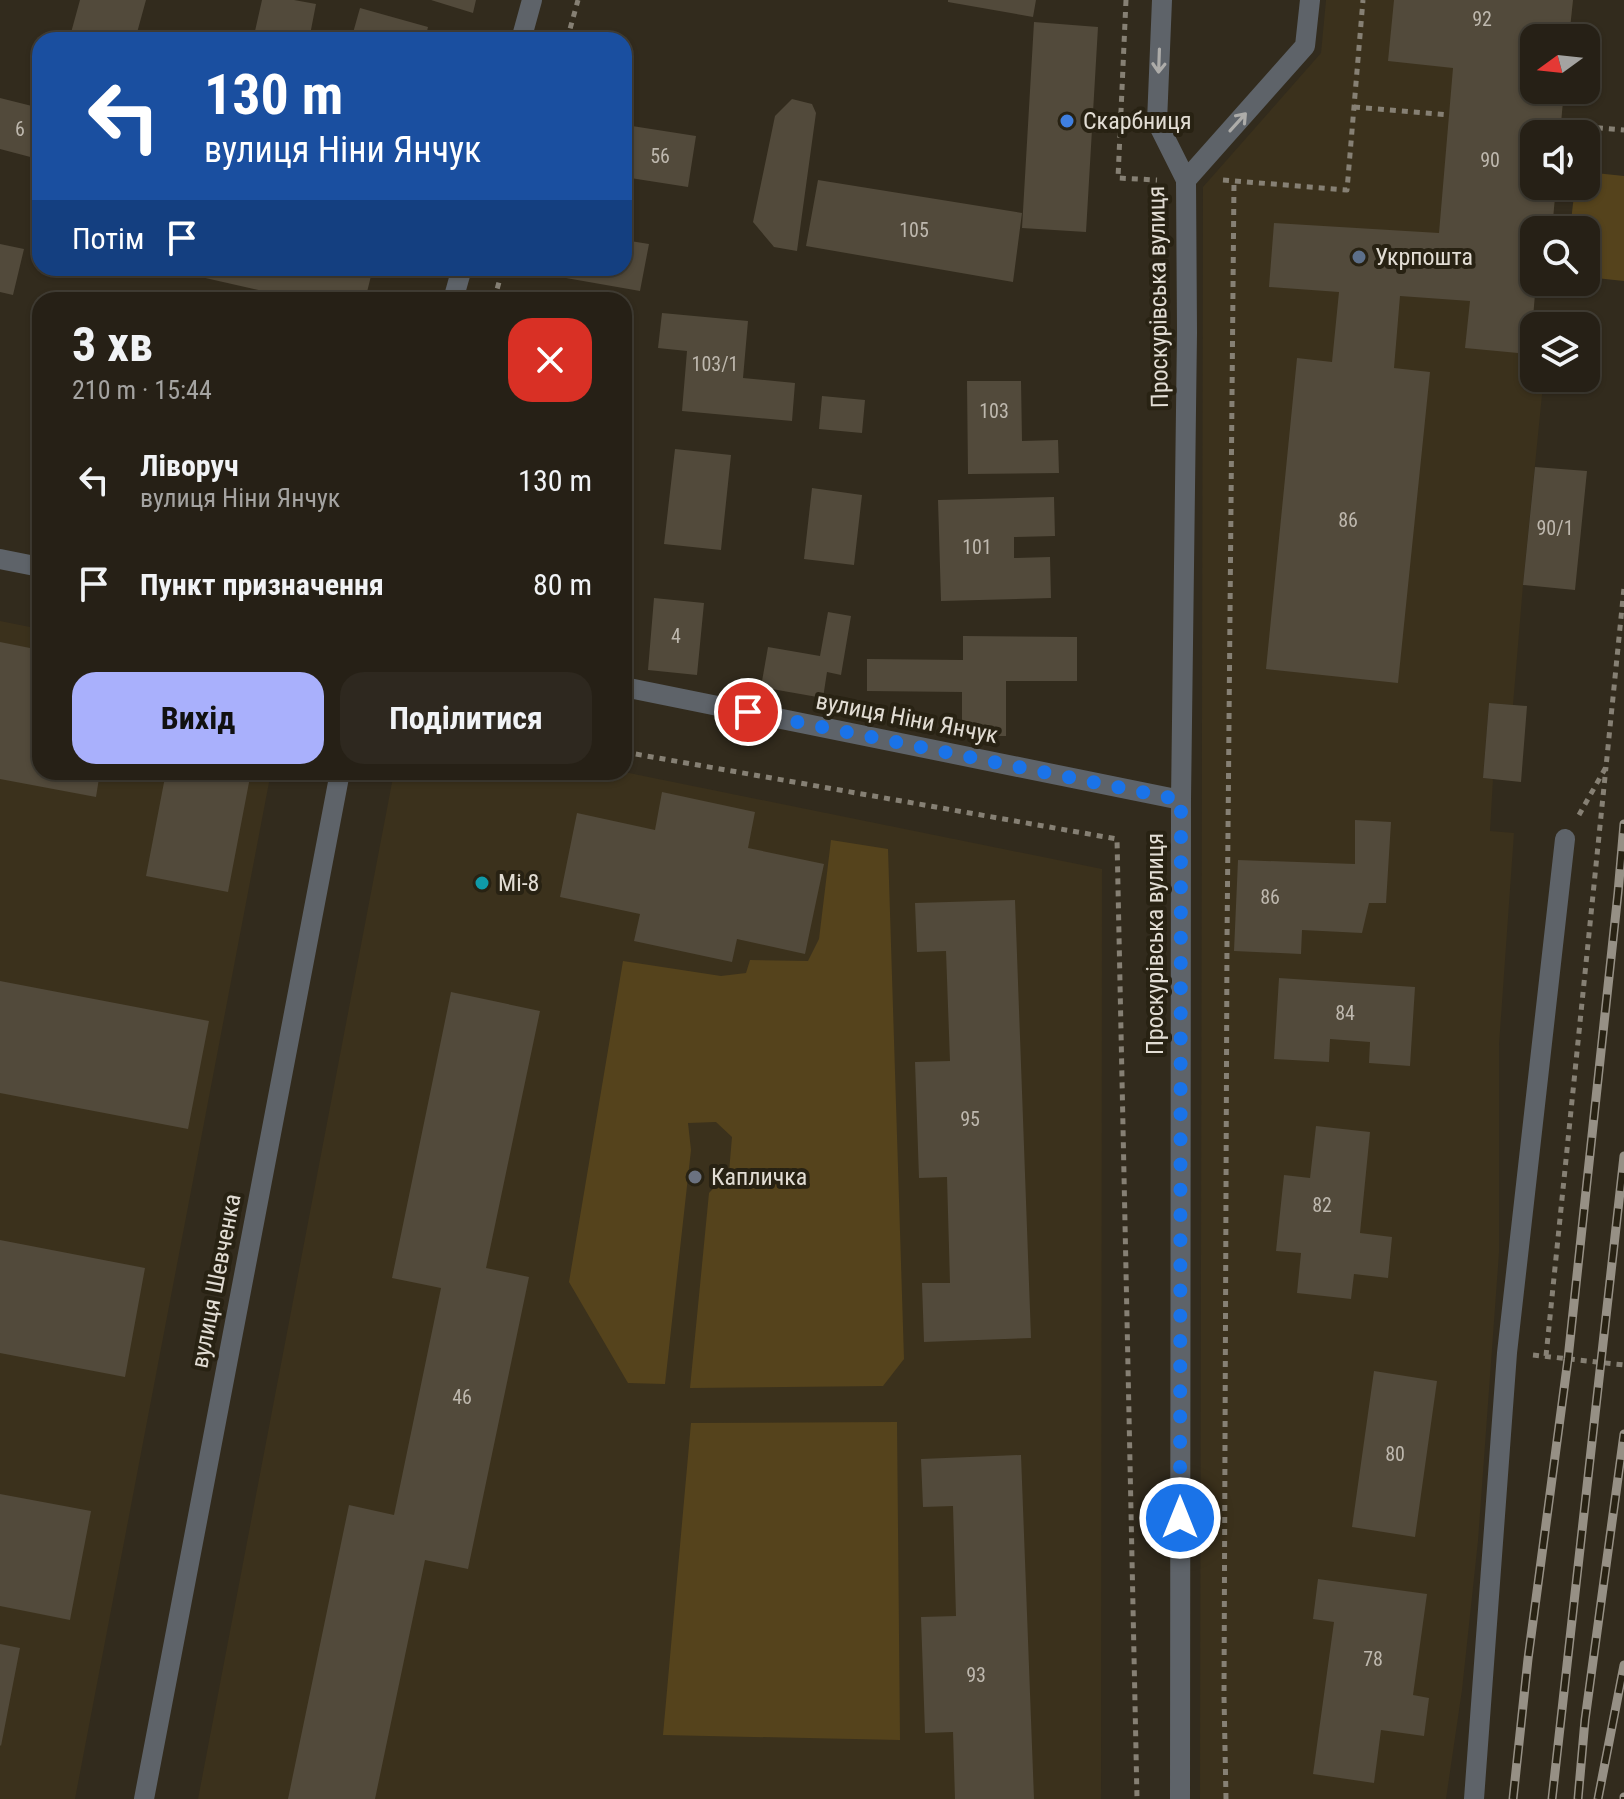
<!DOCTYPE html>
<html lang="uk">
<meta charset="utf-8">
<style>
body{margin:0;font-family:"Roboto Condensed",sans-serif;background:#2e281f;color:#f1f3f6;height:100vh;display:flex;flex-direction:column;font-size:30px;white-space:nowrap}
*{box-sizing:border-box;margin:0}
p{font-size:26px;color:#a4a3a1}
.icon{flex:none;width:44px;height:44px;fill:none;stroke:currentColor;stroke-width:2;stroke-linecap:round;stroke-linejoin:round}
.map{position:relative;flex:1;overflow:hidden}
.side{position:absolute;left:32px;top:292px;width:600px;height:488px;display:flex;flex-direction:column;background:#262016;border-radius:24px;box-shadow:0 2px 6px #0004,0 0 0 2px #423e35}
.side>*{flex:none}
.guide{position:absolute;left:32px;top:32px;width:600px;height:244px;border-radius:24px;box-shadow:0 2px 6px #0004,0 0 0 2px #423e35;background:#1a4fa0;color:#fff;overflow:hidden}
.needle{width:52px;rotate:255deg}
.buttons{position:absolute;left:1520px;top:24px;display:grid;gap:16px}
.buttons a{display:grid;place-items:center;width:80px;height:80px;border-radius:16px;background:#262016;box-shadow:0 2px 6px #0004,0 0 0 2px #423e35;font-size:40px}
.pin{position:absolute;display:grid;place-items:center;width:68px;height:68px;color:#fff;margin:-34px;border:4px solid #fff;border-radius:50%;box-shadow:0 2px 8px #0007}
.me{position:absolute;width:88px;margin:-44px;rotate:0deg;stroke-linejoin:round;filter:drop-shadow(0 0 6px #0008)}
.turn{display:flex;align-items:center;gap:28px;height:168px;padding:0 40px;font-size:36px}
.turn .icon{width:104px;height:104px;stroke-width:2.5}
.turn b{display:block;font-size:56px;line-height:68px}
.then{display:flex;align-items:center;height:76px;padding:0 40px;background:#0003;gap:16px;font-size:30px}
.round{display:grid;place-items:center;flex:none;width:84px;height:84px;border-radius:24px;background:#2e281f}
.summary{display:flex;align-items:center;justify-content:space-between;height:136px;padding:0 40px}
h1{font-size:48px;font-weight:700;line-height:60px}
.cta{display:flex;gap:16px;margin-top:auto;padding:16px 40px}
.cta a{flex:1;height:92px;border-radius:24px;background:#a9b0fc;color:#111;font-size:32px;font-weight:700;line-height:92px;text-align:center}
.cta a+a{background:#2e281f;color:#f1f3f6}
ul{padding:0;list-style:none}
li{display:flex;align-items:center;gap:24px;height:104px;padding:0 40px}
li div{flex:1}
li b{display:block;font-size:30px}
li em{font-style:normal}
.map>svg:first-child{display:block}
</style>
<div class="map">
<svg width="1624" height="1799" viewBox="0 0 1624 1799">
<rect width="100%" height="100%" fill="#322b1d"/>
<path fill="#3b311c" d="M1326 0H1573L1569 38H1534V90H1564L1560 134H1534V186H1556L1552 230H1534V282L1527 383 1543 385 1523 585 1513 705 1489 703 1483 778 1493 779 1490 831 1514 833 1499 1045V1253L1478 1541 1462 1690 1446 1799H1200L1203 187 1321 53Z
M0 621 40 629V772H271L75 1799H0Z
M394 772H624L1102 869 1101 1799H198Z"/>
<path fill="#55431c" d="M1586 172 1624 176V281L1586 277V230H1570L1575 186H1586Z
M831 840 888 849 904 1359 883 1386 690 1388 709 1193 729 1172 732 1137 716 1122 688 1123 691 1150 665 1384 628 1383 569 1282 623 961 721 976 746 973 750 960 808 961 819 939Z
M897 1422 900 1740 663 1735 691 1423Z"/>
<path fill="#524a3b" d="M80 0H146L135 40H69Z
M262 0H294L316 4 309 40H253Z
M431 0H476L473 13Z
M948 0H1036L1033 17 948 2Z
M1394 0H1573L1569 38H1534V90H1564L1560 134H1534V186H1556L1552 230H1534V282H1536L1530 354 1465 348 1470 301 1400 296 1394 368 1430 372 1398 683 1266 669 1297 358 1332 362 1339 292 1269 287 1274 223 1439 233 1453 68 1388 61Z
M360 8 428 27 425 40H351Z
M1034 22 1098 27 1086 232 1022 228Z
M0 98 40 108V152L38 159 0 149Z
M792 99 812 104 816 113 797 251 774 247 753 222 775 116Z
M632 126 696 136 688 187 624 177Z
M818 180 1022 213 1013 282 806 246Z
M624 240 649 244 640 291 566 278 568 268H624Z
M0 244 24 249 13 295 0 292Z
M203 268H373L365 300H302L201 277Z
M662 313 748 321 743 378 795 383 792 421 682 411 687 351 658 348Z
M967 381H1021L1022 441 1058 440 1059 473 968 474Z
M822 396 865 400 862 433 819 429Z
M675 449 731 455 721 550 664 544Z
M1535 467 1587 471 1575 590 1523 585Z
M812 488 862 495 854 565 804 559Z
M1054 497 1055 536 1014 537V558L1050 557 1051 598 941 601 938 500Z
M654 598 704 603 697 675 648 670Z
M828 612 851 616 841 675 827 672 823 698 761 687 768 647 820 656Z
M963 636 1077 637V681H1006V736H962V692L867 691V659L963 660Z
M0 642 40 650V772H100L96 797 0 779Z
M1489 703 1527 706 1521 782 1483 778Z
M166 772H251L228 892 146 876Z
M662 792 755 812 748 848 824 864 805 954 737 939 732 962 634 941 640 914 560 897 577 813 655 830Z
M1355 820 1391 822 1386 903H1369L1362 933 1302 930 1301 954 1234 951 1238 860 1355 864Z
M1015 900 1031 1338 924 1342 922 1283H950L947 1177 919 1178 915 1062 950 1061 946 951 917 952 915 903Z
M1279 978 1415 987 1410 1066 1369 1063 1370 1042 1330 1039 1329 1062 1274 1059Z
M0 981 209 1021 188 1129 0 1093Z
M451 992 540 1011 486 1268 529 1277 468 1569 425 1560 375 1799H288L349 1505 394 1515 441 1288 392 1278Z
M1316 1126 1370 1132 1360 1233 1392 1237 1388 1278 1354 1274 1351 1299 1297 1293 1301 1253 1276 1251 1284 1175 1310 1178Z
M0 1240 145 1268 125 1377 0 1353Z
M1374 1371 1437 1381 1415 1537 1352 1527Z
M1021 1455 1034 1799H955L953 1732 925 1733 921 1617 956 1616 953 1506 923 1507 921 1459Z
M0 1494 91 1511 70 1620 0 1606Z
M1318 1579 1427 1594 1413 1695 1429 1698 1424 1736 1381 1730 1374 1783 1313 1774 1334 1622 1313 1619Z
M0 1644 20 1648 1 1746 0 1745Z"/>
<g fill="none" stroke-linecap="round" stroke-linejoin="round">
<path stroke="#868074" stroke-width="5" stroke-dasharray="6 6" stroke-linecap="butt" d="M1126 0 1118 178 1157 180
M567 40 578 0
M1354 107 1449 115
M1561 125 1624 130
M1223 180 1347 190 1363 0
M494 300 503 268
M624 752 1117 839 1137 1799
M1579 815 1606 767 1624 588
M1533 1355 1624 1365
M1546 1356 1606 767
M1226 1799 1224 1696 1227 941 1234 180"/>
<path stroke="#5e6369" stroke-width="20" d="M1162 0 1157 122 1186 180 1187 332 1181 800 1180 1799
M521 40 532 0
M1186 180 1305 46 1310 0
M453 300 462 268
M0 559 40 567
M624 687 1181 800
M144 1799 340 772
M1474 1799 1507 1353 1565 839"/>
<defs>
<path id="rail" d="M1513 1799 1528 1659 1568 1359 1618 893 1624 824
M1552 1799 1624 1156
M1578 1799 1585 1720 1624 1434
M1598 1799 1624 1665
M1624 1799V1797"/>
</defs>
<use href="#rail" stroke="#969085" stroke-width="9"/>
<use href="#rail" stroke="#282213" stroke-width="6" stroke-dasharray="18" stroke-linecap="butt"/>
</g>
<defs><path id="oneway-shaft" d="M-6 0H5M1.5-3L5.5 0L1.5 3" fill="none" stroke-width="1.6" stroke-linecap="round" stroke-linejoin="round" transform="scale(2)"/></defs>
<g stroke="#adaca9">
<use href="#oneway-shaft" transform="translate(1159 61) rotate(92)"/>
<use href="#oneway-shaft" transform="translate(1238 122) rotate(-48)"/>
</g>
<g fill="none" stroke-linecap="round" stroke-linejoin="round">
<path stroke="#1a73e8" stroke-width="14" stroke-dasharray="0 25.2" d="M748 712 1181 800 1180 1518"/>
</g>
<circle fill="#3f7fe0" stroke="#282213" stroke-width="3" cx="1067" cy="121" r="8"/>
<circle fill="#5c6f8a" stroke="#282213" stroke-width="3" cx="1359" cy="257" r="8"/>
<circle fill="#0f9aa8" stroke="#282213" stroke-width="3" cx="482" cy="883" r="8"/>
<circle fill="#6b7280" stroke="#282213" stroke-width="3" cx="695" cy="1177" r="8"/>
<g text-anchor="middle" stroke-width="8" stroke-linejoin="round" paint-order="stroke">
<g font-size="20" fill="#beb8ae">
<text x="1482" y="26">92</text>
<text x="20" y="136">6</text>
<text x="660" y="163">56</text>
<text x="1490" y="167">90</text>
<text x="914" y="237">105</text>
<text x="715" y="371">103/1</text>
<text x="994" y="418">103</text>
<text x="1348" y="527">86</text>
<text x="1555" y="535">90/1</text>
<text x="977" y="554">101</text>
<text x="676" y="643">4</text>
<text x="1270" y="904">86</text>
<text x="1345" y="1020">84</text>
<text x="970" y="1126">95</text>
<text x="1322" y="1212">82</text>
<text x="462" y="1404">46</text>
<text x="1395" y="1461">80</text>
<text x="1373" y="1666">78</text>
<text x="976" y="1682">93</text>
</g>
<g font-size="24" fill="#e2ddd4" stroke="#282213" text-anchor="start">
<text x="1083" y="129">Скарбниця</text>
<text x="1375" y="265">Укрпошта</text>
<text x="498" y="891">Mi-8</text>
<text x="711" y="1185">Капличка</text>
</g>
<g font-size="24" fill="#e2ddd4" stroke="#282213">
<text transform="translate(1158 297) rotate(-91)" y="8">Проскурівська вулиця</text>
<text transform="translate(907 718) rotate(11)" y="8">вулиця Ніни Янчук</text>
<text transform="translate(1155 944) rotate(-90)" y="8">Проскурівська вулиця</text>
<text transform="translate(216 1281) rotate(-79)" y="8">вулиця Шевченка</text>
</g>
</g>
</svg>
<div class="buttons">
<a><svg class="needle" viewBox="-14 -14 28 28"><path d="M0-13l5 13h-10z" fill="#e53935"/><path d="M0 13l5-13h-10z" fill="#a4a3a1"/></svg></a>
<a><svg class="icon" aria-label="sound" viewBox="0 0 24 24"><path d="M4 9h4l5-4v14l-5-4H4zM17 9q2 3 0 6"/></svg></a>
<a><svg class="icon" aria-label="search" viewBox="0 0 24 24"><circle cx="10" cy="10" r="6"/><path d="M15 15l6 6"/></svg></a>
<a><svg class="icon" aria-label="layers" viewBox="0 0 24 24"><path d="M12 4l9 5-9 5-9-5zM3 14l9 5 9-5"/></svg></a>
</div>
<div class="pin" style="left:748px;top:712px;background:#d93025"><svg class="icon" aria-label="arrive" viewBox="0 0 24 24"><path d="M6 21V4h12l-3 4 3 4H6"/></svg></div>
<svg class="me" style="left:1180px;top:1518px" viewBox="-20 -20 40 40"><circle r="17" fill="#1a73e8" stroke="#fff" stroke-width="3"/><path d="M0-11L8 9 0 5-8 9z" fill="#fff"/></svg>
<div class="guide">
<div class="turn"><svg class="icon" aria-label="left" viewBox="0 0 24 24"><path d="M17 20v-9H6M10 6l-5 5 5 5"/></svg><div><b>130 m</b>вулиця Ніни Янчук</div></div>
<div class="then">Потім<svg class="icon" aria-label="arrive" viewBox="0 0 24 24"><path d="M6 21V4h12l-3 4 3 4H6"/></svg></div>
</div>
<section class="side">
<div class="summary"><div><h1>3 хв</h1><p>210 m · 15:44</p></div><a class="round" style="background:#d93025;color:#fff"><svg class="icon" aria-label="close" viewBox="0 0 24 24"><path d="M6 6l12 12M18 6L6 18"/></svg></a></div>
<ul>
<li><svg class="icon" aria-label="left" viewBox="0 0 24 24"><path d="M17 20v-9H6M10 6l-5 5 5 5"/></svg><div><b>Ліворуч</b><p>вулиця Ніни Янчук</p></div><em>130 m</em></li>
<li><svg class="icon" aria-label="arrive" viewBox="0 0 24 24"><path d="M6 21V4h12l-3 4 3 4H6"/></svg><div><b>Пункт призначення</b></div><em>80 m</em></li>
</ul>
<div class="cta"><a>Вихід</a><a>Поділитися</a></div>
</section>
</div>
